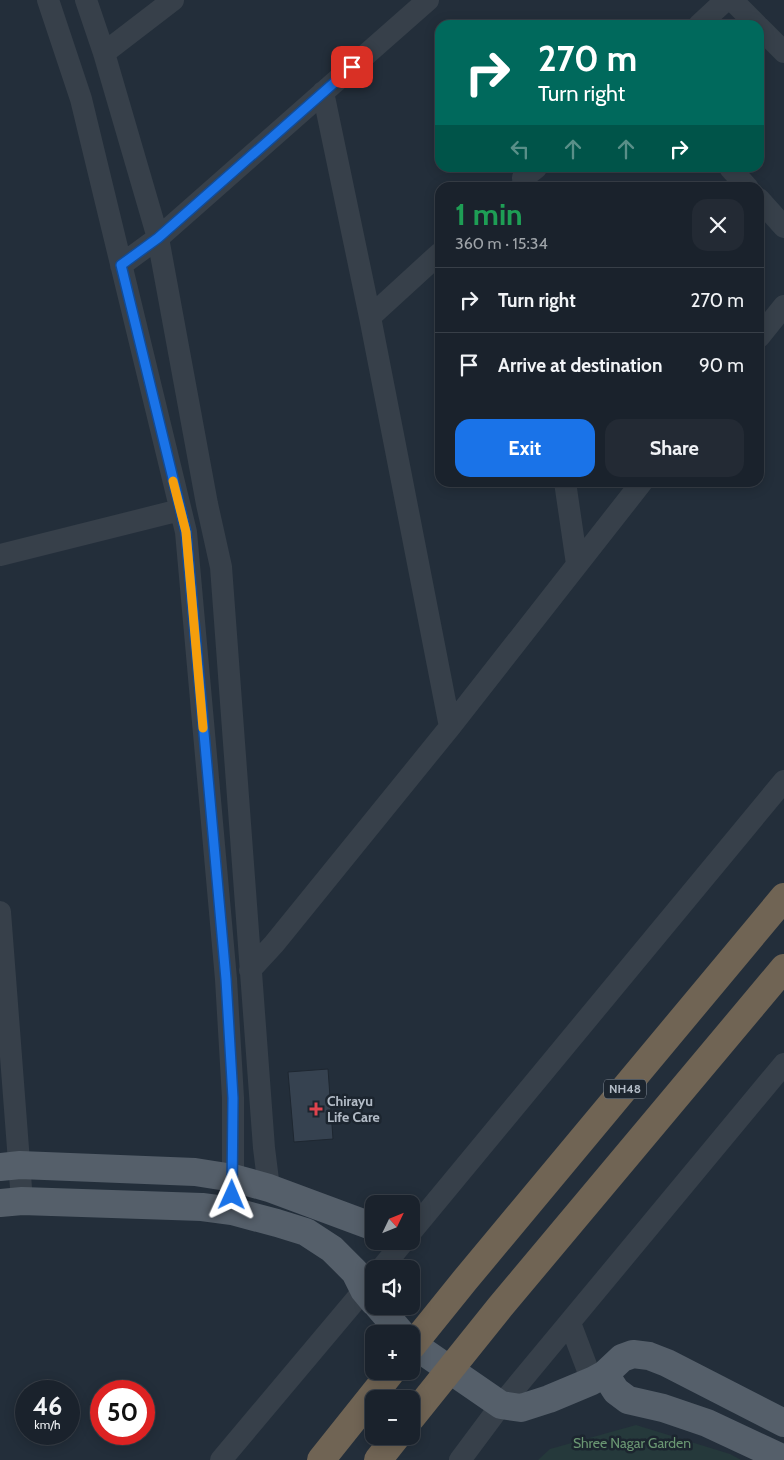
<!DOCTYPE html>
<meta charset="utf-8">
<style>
body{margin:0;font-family:Cabin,sans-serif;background:#232a34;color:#f1f3f6;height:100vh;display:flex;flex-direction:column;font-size:19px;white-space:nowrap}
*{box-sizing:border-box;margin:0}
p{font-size:16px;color:#9fa4a9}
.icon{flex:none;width:28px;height:28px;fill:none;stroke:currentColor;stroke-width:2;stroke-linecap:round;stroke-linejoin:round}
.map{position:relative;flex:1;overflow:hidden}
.details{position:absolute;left:435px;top:182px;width:329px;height:305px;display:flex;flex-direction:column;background:#1a222c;border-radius:15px;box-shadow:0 2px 12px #0003,0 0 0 1px #383f48}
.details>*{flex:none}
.guide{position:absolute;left:435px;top:20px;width:329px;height:152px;border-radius:15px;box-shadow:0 2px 12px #0003,0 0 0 1px #383f48;background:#00695c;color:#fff;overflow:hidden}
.needle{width:32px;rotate:47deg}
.tools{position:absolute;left:365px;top:1195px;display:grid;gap:10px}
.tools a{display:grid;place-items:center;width:55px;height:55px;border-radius:10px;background:#1a222c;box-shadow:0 2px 12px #0003,0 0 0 1px #383f48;font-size:25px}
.speed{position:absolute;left:15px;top:1380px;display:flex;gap:10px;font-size:25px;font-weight:700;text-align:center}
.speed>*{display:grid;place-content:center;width:65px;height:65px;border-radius:50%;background:#1a222c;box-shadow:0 2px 12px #0003,0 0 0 1px #383f48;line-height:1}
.speed small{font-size:12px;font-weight:400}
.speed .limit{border:8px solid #d22;background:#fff;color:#111}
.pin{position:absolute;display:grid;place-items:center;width:42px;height:42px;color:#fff;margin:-21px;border-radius:10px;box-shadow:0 2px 8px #0006}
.me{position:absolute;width:55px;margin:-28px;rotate:1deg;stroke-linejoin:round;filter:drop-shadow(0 0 4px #0008)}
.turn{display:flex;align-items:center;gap:18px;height:105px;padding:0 20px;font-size:22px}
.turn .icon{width:65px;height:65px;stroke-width:2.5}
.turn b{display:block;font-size:35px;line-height:42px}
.lanes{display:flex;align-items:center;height:48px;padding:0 20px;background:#0003;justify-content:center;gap:25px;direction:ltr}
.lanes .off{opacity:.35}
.round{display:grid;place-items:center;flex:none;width:52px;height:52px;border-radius:15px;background:#232a34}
.head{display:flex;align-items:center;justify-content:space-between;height:85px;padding:0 20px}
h1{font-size:30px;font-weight:800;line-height:38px;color:#1e9e55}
.action{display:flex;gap:10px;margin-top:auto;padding:10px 20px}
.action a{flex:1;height:58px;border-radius:15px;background:#1a73e8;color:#fff;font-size:20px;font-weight:800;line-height:58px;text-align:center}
.action a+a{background:#232a34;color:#f1f3f6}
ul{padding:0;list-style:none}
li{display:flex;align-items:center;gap:15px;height:65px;padding:0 20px;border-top:1px solid #383f48}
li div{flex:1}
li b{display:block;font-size:19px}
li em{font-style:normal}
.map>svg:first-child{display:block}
</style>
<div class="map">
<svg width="784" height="1460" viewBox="0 0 784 1460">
<rect width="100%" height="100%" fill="#232e3a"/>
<path fill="#25393b" d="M636 1425 730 1454 741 1460H538L550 1449Z"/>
<path fill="#364250" stroke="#1e2731" d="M328 1069 333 1139 294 1142 288 1072Z"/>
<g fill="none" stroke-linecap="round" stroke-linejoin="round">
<path stroke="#37404a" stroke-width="22" d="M48 0 81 99 186 532 226 979 233 1098V1178
M86 0 104 53 158 238 207 504 221 567 264 1148 269 1188
M732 0 757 25
M699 25 726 0
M759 27 784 52
M104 53 173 0
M323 92 370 317 450 727
M730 168 748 188
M524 188 523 178 536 168
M759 199 784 227
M121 265 158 238 428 0
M370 317 440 253
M759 337 784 306
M565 482 577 564
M0 555 180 510
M0 912 22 1201
M250 970 274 944 450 727 642 482
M411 1232 784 781
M381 1269 404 1241
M570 1323 592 1381
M221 1460 374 1278
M460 1460 501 1405 784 1064"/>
<path stroke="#555f6a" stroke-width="28" d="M0 1167 20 1165 195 1172 233 1178 269 1188 374 1227
M0 1203 22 1201 202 1207 232 1211 277 1223 306 1232 332 1249 355 1272 364 1290 374 1302
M378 1306 402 1334
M411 1343 501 1405 521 1408 549 1399 592 1381 605 1374 622 1358 633 1354 649 1356 667 1363 784 1423
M605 1374 616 1391 628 1400 663 1408 707 1423 784 1459"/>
<path stroke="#706454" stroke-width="28" d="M411 1347 465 1280 784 897
M411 1418 500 1307 784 968
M321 1460 392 1371
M378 1460 397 1436"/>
</g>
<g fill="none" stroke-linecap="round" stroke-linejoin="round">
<defs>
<path id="route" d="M232 1195 233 1098 226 979 186 532 121 265 158 238 352 67"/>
</defs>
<use href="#route" stroke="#114b97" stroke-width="12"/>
<use href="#route" stroke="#1a73e8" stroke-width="9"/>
<path stroke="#f59e0b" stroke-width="9" d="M173 481 186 532 203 728"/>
</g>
<path fill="#e0444e" stroke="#1c252f" stroke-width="2" d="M313.5 1101.5h5v5h5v5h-5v5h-5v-5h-5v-5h5z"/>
<g text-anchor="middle" stroke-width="5" stroke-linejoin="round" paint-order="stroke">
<rect fill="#1c252f" stroke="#858e99" stroke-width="1" x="604" y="1079.5" width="42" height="19" rx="4"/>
<g font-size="12" font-weight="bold" fill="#b2bbc6">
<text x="625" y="1093">NH48</text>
</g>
<g font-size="14" font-weight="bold" fill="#b2bbc6" stroke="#1c252f" text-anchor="start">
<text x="327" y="1106">Chirayu<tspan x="327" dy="16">Life Care</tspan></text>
</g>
<g font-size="14" fill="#6a9672" stroke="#1c252f">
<text x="632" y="1448">Shree Nagar Garden</text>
</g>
</g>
</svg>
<div class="tools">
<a><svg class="needle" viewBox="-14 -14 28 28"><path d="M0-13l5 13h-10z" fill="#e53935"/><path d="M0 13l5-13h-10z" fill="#9fa4a9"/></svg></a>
<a><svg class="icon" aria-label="sound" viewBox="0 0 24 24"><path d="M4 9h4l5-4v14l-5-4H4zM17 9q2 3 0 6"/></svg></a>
<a>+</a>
<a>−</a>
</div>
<div class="speed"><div>46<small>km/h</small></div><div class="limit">50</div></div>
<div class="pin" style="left:352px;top:67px;background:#d93025"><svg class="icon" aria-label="arrive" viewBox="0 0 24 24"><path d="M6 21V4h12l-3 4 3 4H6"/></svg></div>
<svg class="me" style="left:232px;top:1195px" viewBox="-20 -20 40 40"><path d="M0-17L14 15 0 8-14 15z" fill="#1a73e8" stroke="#fff" stroke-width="4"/></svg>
<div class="guide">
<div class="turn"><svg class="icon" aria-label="right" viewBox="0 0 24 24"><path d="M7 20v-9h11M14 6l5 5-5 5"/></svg><div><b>270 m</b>Turn right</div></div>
<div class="lanes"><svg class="icon off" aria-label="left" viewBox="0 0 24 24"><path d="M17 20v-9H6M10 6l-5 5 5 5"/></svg><svg class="icon off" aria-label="ahead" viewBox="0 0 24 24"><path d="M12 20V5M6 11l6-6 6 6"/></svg><svg class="icon off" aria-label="ahead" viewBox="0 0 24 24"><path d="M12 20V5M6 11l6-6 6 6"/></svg><svg class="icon" aria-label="right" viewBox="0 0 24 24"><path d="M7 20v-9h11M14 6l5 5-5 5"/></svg></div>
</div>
<section class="details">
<div class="head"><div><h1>1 min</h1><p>360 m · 15:34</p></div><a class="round"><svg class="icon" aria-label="close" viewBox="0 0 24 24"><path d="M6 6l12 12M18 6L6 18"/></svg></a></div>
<ul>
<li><svg class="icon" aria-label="right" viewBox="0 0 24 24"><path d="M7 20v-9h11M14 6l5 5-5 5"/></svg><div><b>Turn right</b></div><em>270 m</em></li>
<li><svg class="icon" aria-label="arrive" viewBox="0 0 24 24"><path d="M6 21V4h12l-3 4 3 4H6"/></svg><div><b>Arrive at destination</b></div><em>90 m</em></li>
</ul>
<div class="action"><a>Exit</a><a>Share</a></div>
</section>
</div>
